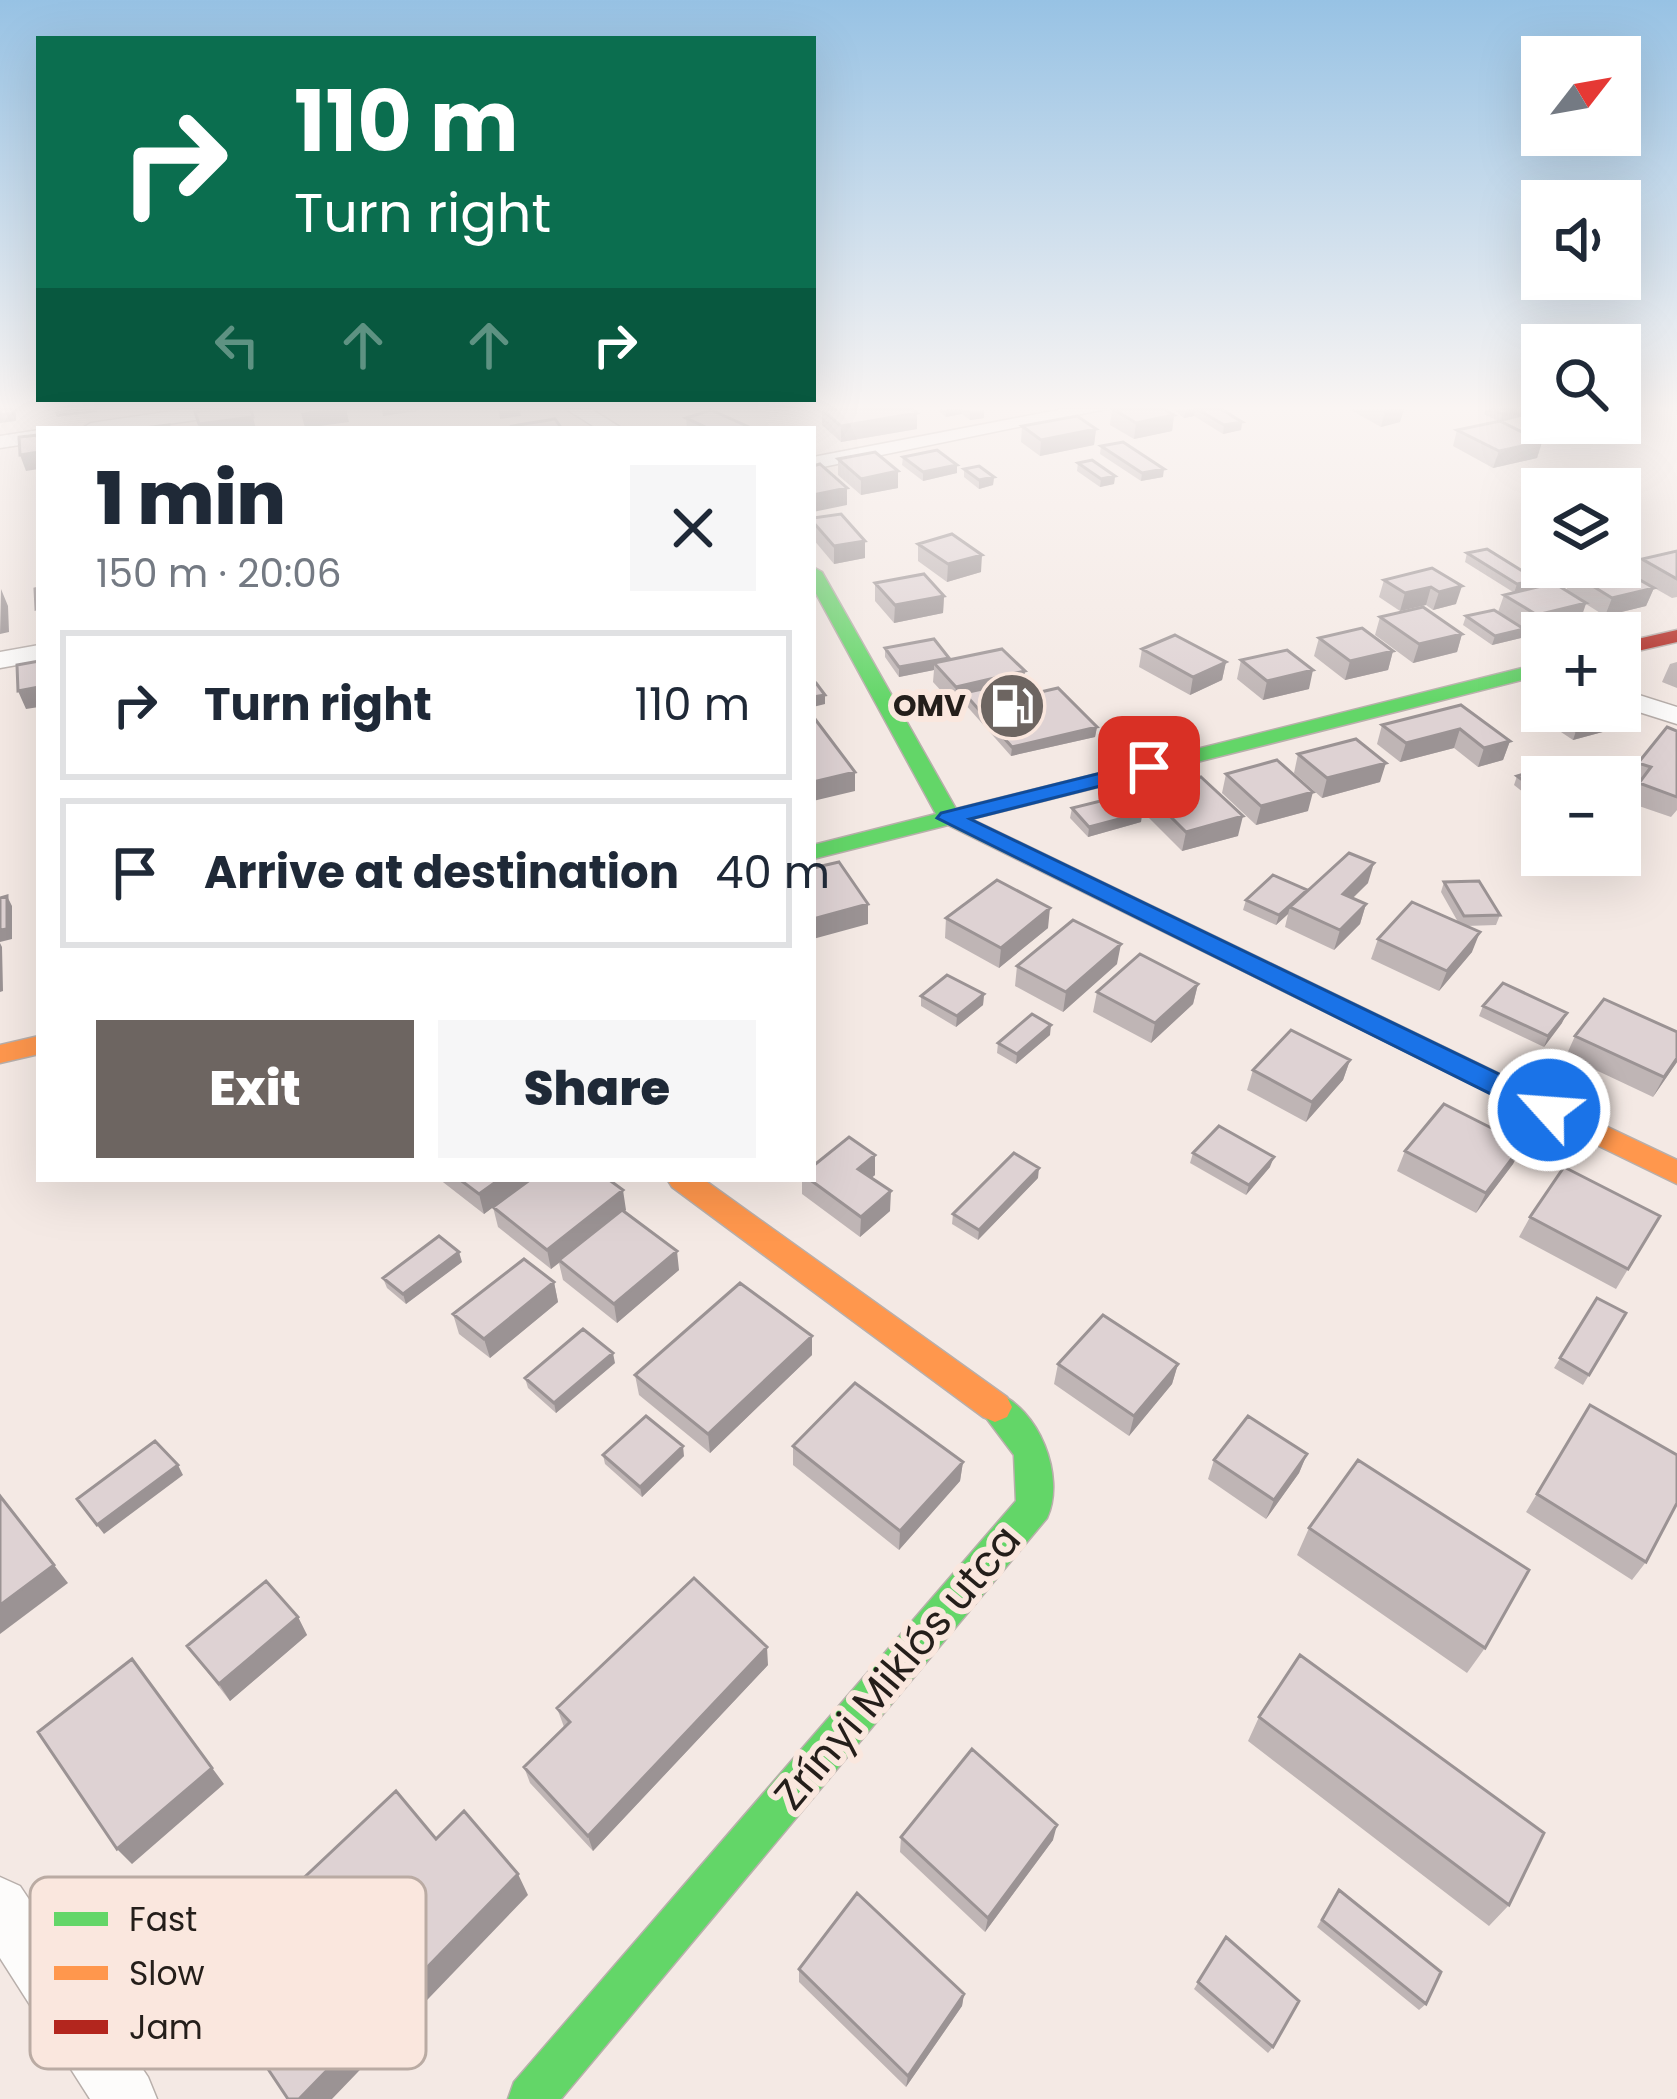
<!DOCTYPE html>
<meta charset="utf-8">
<style>
body{margin:0;font-family:Poppins,sans-serif;background:#f6f6f7;color:#1f2937;height:100vh;display:flex;flex-direction:column;font-size:45px;white-space:nowrap}
*{box-sizing:border-box;margin:0}
p{font-size:39px;color:#747a83}
.icon{flex:none;width:66px;height:66px;fill:none;stroke:currentColor;stroke-width:2;stroke-linecap:round;stroke-linejoin:round}
.map{position:relative;flex:1;overflow:hidden}
.drawer{position:absolute;left:36px;top:426px;width:780px;height:756px;display:flex;flex-direction:column;background:#fff;border-radius:0px;box-shadow:0 12px 48px #0002}
.drawer>*{flex:none}
.top-card{position:absolute;left:36px;top:36px;width:780px;height:366px;border-radius:0px;box-shadow:0 12px 48px #0002;background:#0b6e4f;color:#fff;overflow:hidden}
.needle{width:78px;rotate:59deg}
.buttons{position:absolute;left:1521px;top:36px;display:grid;gap:24px}
.buttons a{display:grid;place-items:center;width:120px;height:120px;border-radius:0px;background:#fff;box-shadow:0 12px 48px #0002;font-size:60px}
.pin{position:absolute;display:grid;place-items:center;width:102px;height:102px;color:#fff;margin:-51px;border-radius:24px;box-shadow:0 6px 18px #0006}
.me{position:absolute;width:132px;margin:-66px;rotate:296deg;stroke-linejoin:round;filter:drop-shadow(0 0 9px #0008)}
.turn{display:flex;align-items:center;gap:42px;height:252px;padding:0 60px;font-size:54px}
.turn .icon{width:156px;height:156px;stroke-width:2.5}
.turn b{display:block;font-size:84px;line-height:102px}
.lanes{display:flex;align-items:center;height:114px;padding:0 60px;background:#0003;justify-content:center;gap:60px;direction:ltr}
.lanes .off{opacity:.35}
.round{display:grid;place-items:center;flex:none;width:126px;height:126px;border-radius:0px;background:#f6f6f7}
.headline{display:flex;align-items:center;justify-content:space-between;height:204px;padding:0 60px}
h1{font-size:72px;font-weight:800;line-height:90px}
.cta{display:flex;gap:24px;margin-top:auto;padding:24px 60px}
.cta a{flex:1;height:138px;border-radius:0px;background:#6d6561;color:#fff;font-size:48px;font-weight:800;line-height:138px;text-align:center}
.cta a+a{background:#f6f6f7;color:#1f2937}
ul{padding:0;list-style:none}
li{display:flex;align-items:center;gap:36px;height:150px;margin:0 24px 18px;padding:0 36px;border:6px solid #e0e1e3;border-radius:0px}
li div{flex:1}
li b{display:block;font-size:45px}
li em{font-style:normal}
.map>svg:first-child{display:block}
</style>
<div class="map">
<svg width="1677" height="2099" viewBox="0 0 1677 2099">
<rect width="100%" height="100%" fill="#f4e9e4"/>
<g fill="none" stroke-linecap="round" stroke-linejoin="round">
<defs>
<path id="street" d="M186 409H240L230 415 133 429H81L91 423Z
M566 409H591L623 429H598Z
M1063 409H1106L813 469V457Z
M39 430V442L0 448V436Z
M39 645V661L0 668V652Z
M1620 689 1677 707V724L1620 706Z
M0 1877 20 1886 148 2077 157 2099H90L0 1958Z"/>
<path id="fast" d="M813 567 822 572 956 809 1542 663V675L971 819 1506 1077 1510 1084 1506 1091H1486L948 825 813 859V845L936 814 813 588Z
M995 1392C1039 1408 1066 1476 1047 1518L561 2099H508L514 2082 1016 1501 1014 1455 978 1407 983 1397Z"/>
<path id="slow" d="M39 1036V1054L0 1063V1045Z
M1496 1074 1677 1160V1184L1486 1091 1482 1084Z
M667 1179H703L1007 1397 1012 1407 1007 1417 995 1422 983 1417 672 1187Z"/>
<path id="jam" d="M1677 630V642L1620 655V643Z"/>
</defs>
<use href="#street" stroke="#b8afab" stroke-width="3"/>
<use href="#fast" stroke="#b8afab" stroke-width="3"/>
<use href="#slow" stroke="#b8afab" stroke-width="3"/>
<use href="#jam" stroke="#b8afab" stroke-width="3"/>
<use href="#street" fill="#fdfcfb" fill-rule="evenodd"/>
<use href="#fast" fill="#63d668" fill-rule="evenodd"/>
<use href="#slow" fill="#ff974d" fill-rule="evenodd"/>
<use href="#jam" fill="#b3261e" fill-rule="evenodd"/>
</g>
<path fill="#bfb5b5" d="M822 409 917 429 841 442 822 425Z
M937 409 984 410V418L970 420 962 414 946 417Z
M1112 409 1174 415 1172 431 1134 439 1110 425Z
M1173 409H1221L1242 422 1241 430 1223 434 1194 416 1184 418Z
M1349 409H1404L1400 422 1381 427Z
M1486 409H1532L1530 414 1502 422 1542 442 1537 458 1493 468 1453 446 1457 430 1498 421 1484 414Z
M686 418 750 429H687Z
M1022 426 1096 429 1094 445 1040 456 1021 442Z
M1101 446 1163 477 1141 481 1100 454Z
M903 457 957 473 923 481 902 465Z
M838 459 898 488 861 495 838 475Z
M1078 463 1115 476 1114 484 1100 487 1077 471Z
M964 469 994 477 993 485 979 489 964 477Z
M813 518 865 558 834 564 813 539Z
M918 544 981 572 947 582 918 561Z
M1677 551V597L1672 598 1635 577 1642 559Z
M1467 553 1537 580 1534 588 1566 591 1573 574 1654 588 1646 606 1605 616 1586 604 1580 621 1530 633 1524 629 1521 638 1492 645 1463 625 1466 616 1498 612 1504 595 1513 592 1465 562Z
M1432 568 1456 604 1433 610 1426 605 1400 611 1379 597 1384 580Z
M875 583 944 596 943 613 894 623 875 601Z
M1380 617 1462 634 1457 652 1413 663 1375 635Z
M1319 638 1393 651 1388 670 1345 680 1314 656Z
M885 648 949 660 1024 680 1036 693 1097 727 1095 737 1011 756 964 703 954 705 933 682 934 670 899 677 885 657Z
M1142 649 1226 662 1222 680 1190 695 1139 667Z
M1241 660 1309 689 1263 700 1237 679Z
M1677 662V688L1662 682 1670 664Z
M1461 705 1510 741 1503 760 1478 767 1454 748 1400 762 1377 744 1382 725Z
M1525 705 1578 713 1614 721 1610 730 1573 740 1555 728 1542 729 1521 714Z
M1677 731V810L1671 817 1630 803 1638 785 1630 782 1638 763Z
M1298 754 1380 782 1322 798 1294 773Z
M1226 774 1308 811 1256 825 1222 793Z
M1517 776 1542 777V807L1514 785Z
M1145 791 1238 836 1182 851 1142 811Z
M1072 808 1142 813 1141 822 1088 837 1070 818Z
M1444 882 1500 915 1496 925 1466 926 1472 952 1439 991 1371 959 1378 939 1458 922 1441 892Z
M1368 883 1353 898 1366 904 1360 924 1334 950 1285 927 1288 914 1276 925 1243 910 1246 900Z
M946 918 1048 928 999 968 945 938Z
M1117 964 1063 1012 1015 986 1017 966Z
M1198 984 1193 1004 1151 1043 1093 1012 1097 992Z
M984 994 983 1005 956 1027 921 1006V996Z
M1483 1006 1562 1023 1544 1047 1479 1016Z
M1050 1035 1016 1064 997 1053 998 1043Z
M1575 1036 1677 1062 1653 1097 1566 1056Z
M1350 1060 1343 1080 1306 1122 1247 1090 1253 1070Z
M1523 1144 1513 1164 1476 1213 1397 1171 1405 1151Z
M1193 1153 1270 1167 1246 1195 1190 1163Z
M875 1175 871 1178 890 1211 860 1237 802 1194V1179Z
M1038 1178 978 1240 952 1224 953 1214Z
M439 1179H608L626 1210 625 1211 679 1270 617 1323 563 1280 559 1263 551 1269 498 1227 493 1207 484 1214Z
M1660 1216 1616 1289 1519 1237 1530 1217Z
M462 1262 406 1304 387 1288 383 1278Z
M554 1282 558 1302 490 1358 459 1334 453 1314Z
M1597 1298 1626 1313 1583 1385 1554 1368Z
M812 1355 710 1453 639 1395 635 1375Z
M615 1363 556 1413 528 1388 525 1378Z
M1058 1364H1178L1172 1384 1129 1436 1054 1384Z
M1590 1405 1646 1562 1632 1580 1526 1512Z
M793 1446 963 1462 960 1481 899 1550 793 1465Z
M1307 1454 1299 1473 1266 1519 1208 1479 1214 1460Z
M603 1455 684 1456 642 1497 605 1464Z
M1309 1528 1485 1648 1467 1673 1297 1555Z
M298 1617 307 1635 230 1701 187 1646Z
M768 1665 593 1851 530 1783 524 1767 564 1727 557 1708Z
M1259 1717 1509 1905 1489 1926 1248 1741Z
M901 1837 1053 1840 985 1932 900 1852Z
M1339 1890 1426 2004 1419 2010 1317 1927Z
M1226 1937 1273 2047 1268 2053 1194 1989Z
M799 1969 964 1994 962 2006 906 2087 799 1982Z"/>
<path fill="#9b9394" d="M13 409H16V421L0 423V415Z
M54 409H96L97 412 57 417Z
M325 409H346L349 422 305 428 301 413Z
M382 409H418V411L383 416Z
M520 409 521 416 500 419 499 411Z
M946 409H962V414L946 417Z
M1195 409 1194 416 1184 418 1186 410Z
M1392 409H1404L1400 422 1381 427 1385 411Z
M1521 409H1532L1530 414 1500 422 1502 414Z
M984 410V418L970 420V412Z
M917 413V429L841 442V426Z
M1174 415 1172 431 1134 439 1136 423Z
M253 417 256 429H200L199 424Z
M1242 422 1241 430 1223 434 1224 425Z
M1096 429 1094 445 1040 456 1041 440Z
M1542 442 1537 458 1493 468 1499 451Z
M39 452V469L26 471 20 455Z
M957 465V473L923 481V472Z
M1164 469 1163 477 1141 481 1142 473Z
M898 471V488L861 495V479Z
M1115 476 1114 484 1100 487 1101 479Z
M994 477 993 485 979 489V480Z
M847 488V505L813 512V495Z
M865 541V558L834 564V546Z
M982 555 981 572 947 582 948 564Z
M1537 580 1534 588 1514 593 1517 584Z
M1462 586 1456 604 1433 610 1439 592Z
M1431 587 1426 605 1400 611 1405 593Z
M1654 588 1646 606 1605 616 1612 598Z
M1 589 8 606 9 632 0 634Z
M944 596 943 613 894 623 895 605Z
M1586 603 1580 621 1530 633 1537 615Z
M1524 629 1521 638 1492 645 1495 636Z
M1462 634 1457 652 1413 663 1419 644Z
M1393 651 1388 670 1345 680 1350 661Z
M949 658V668L934 663V670L899 677V667Z
M1226 662 1222 680 1190 695 1193 677Z
M1313 670 1309 689 1263 700 1267 681Z
M1025 671 1023 690 964 693V703L954 705 956 687Z
M39 687V707L26 709 18 691Z
M825 695V704L813 707V697Z
M1614 721 1610 730 1573 740 1576 731Z
M1097 727 1095 737 1011 756 1012 747Z
M1460 729 1454 748 1400 762 1406 743Z
M1510 741 1503 760 1478 767 1484 748Z
M1386 763 1380 782 1322 798 1327 778Z
M855 772V791L813 801V782Z
M1313 792 1308 811 1256 825 1261 806Z
M1142 813 1141 822 1088 837 1089 827Z
M1243 816 1238 836 1182 851 1186 832Z
M1374 863 1368 883 1337 913 1343 894Z
M1307 890 1290 907 1288 914 1276 925 1279 915Z
M7 896 12 906V939L0 942V930Z
M868 904V924L813 939V919Z
M1366 904 1360 924 1334 950 1340 930Z
M1050 908 1048 928 999 968 1001 948Z
M1480 932 1472 952 1439 991 1447 971Z
M0 943 2 947 3 991 0 992Z
M1121 944 1117 964 1063 1012 1066 992Z
M1198 984 1193 1004 1151 1043 1155 1023Z
M984 994 983 1005 956 1027 957 1016Z
M1567 1013 1562 1023 1544 1047 1548 1036Z
M1051 1025 1050 1035 1016 1064 1017 1054Z
M1677 1058V1062L1653 1097 1664 1077Z
M1350 1060 1343 1080 1306 1122 1312 1102Z
M1523 1144 1513 1164 1476 1213 1486 1193Z
M875 1155V1175L858 1189V1169Z
M1274 1157 1270 1167 1246 1195 1249 1185Z
M1039 1168 1038 1178 978 1240 979 1230Z
M500 1179H531L484 1214 479 1194Z
M623 1190 626 1210 551 1269 547 1250Z
M891 1191 890 1211 860 1237 861 1217Z
M677 1251 679 1270 617 1323 614 1304Z
M459 1252 462 1262 406 1304 403 1294Z
M554 1282 558 1302 490 1358 484 1339Z
M812 1336V1355L710 1453 708 1434Z
M613 1353 615 1363 556 1413 554 1403Z
M1178 1364 1172 1384 1129 1436 1134 1416Z
M683 1446 684 1456 642 1497 640 1487Z
M1307 1454 1299 1473 1266 1519 1274 1500Z
M963 1462 960 1481 899 1550 900 1531Z
M178 1465 183 1475 104 1534 97 1525Z
M54 1565 68 1583 0 1634V1605Z
M298 1617 307 1635 230 1701 219 1684Z
M767 1647 768 1665 593 1851 588 1836Z
M132 1659 224 1784 132 1864 117 1849Z
M1057 1825 1053 1840 985 1932 988 1918Z
M518 1874 528 1895 332 2099H299Z
M964 1994 962 2006 906 2087 908 2076Z"/>
<path fill="#ded2d3" stroke="#9b9394" stroke-width="3" d="M0 409H13V413L0 415Z
M212 409H251L253 417 199 424 195 412Z
M822 409H912L917 413 841 426Z
M1113 409H1164L1174 415 1136 423Z
M1197 409H1221L1242 422 1224 425Z
M1492 409H1521L1502 414Z
M711 410 749 427 743 429H710L686 418Z
M1077 416 1096 429 1041 440 1022 426Z
M555 419 562 429H514L512 426Z
M1500 421 1542 442 1499 451 1457 430Z
M169 425V429H135Z
M39 435V452L20 455 19 437Z
M1123 442 1164 469 1142 473 1101 446Z
M937 450 957 465 923 472 903 457Z
M875 452 898 471 861 479 838 459Z
M1092 460 1115 476 1101 479 1078 463Z
M820 464 847 488 813 495V466Z
M979 466 994 477 979 480 964 469Z
M841 514 865 541 834 546 813 522V518Z
M952 534 982 555 948 564 918 544Z
M1487 549 1537 580 1517 584 1467 553Z
M1677 551V579L1642 559Z
M1604 567H1617L1654 588 1612 598 1573 574Z
M1432 568 1462 586 1439 592 1431 587 1405 593 1384 580Z
M924 574 944 596 895 605 875 583Z
M1554 583 1586 603 1537 615 1504 595Z
M39 588V608L36 609 35 589Z
M1423 607 1462 634 1419 644 1380 617Z
M1494 610 1524 629 1495 636 1466 616Z
M1362 628 1393 651 1350 661 1319 638Z
M1175 635 1226 662 1193 677 1142 649Z
M934 639 949 658 899 667 885 648Z
M1002 649 1025 671 956 687 934 663Z
M1287 650 1313 670 1267 681 1241 660Z
M39 661V687L18 691 17 665Z
M1024 680 1036 693 1058 688 1097 727 1012 747 964 693Z
M816 683 825 695 813 697V684Z
M1542 700V711H1575L1578 713 1600 711 1614 721 1576 731 1559 719H1545L1525 705Z
M1461 705 1510 741 1484 748 1460 729 1406 743 1382 725Z
M815 719 855 772 813 782V720Z
M1667 727 1677 731V797L1639 783 1651 767 1638 763Z
M1356 739 1386 763 1327 778 1298 754Z
M1277 760 1313 792 1261 806 1226 774Z
M1544 768 1556 777H1542V794L1517 776Z
M1201 777 1243 816 1186 832 1145 791Z
M1125 795 1142 813 1089 827 1072 808Z
M1349 853 1374 863 1343 894 1366 904 1340 930 1290 907Z
M839 862 868 904 813 919V868Z
M1273 875 1307 890 1279 915 1246 900Z
M997 880 1050 908 1001 948 946 918Z
M1479 881 1500 915 1464 916 1444 882Z
M7 896V929L0 930V898Z
M1412 902 1480 932 1447 971 1378 939Z
M1073 920 1121 944 1066 992 1017 966Z
M1140 954 1198 984 1155 1023 1097 992Z
M947 975 984 994 957 1016 921 996Z
M1503 983 1567 1013 1548 1036 1483 1006Z
M1604 999 1677 1032V1058L1664 1077 1575 1036Z
M1032 1014 1051 1025 1017 1054 998 1043Z
M1291 1030 1350 1060 1312 1102 1253 1070Z
M1444 1104 1523 1144 1486 1193 1405 1151Z
M1219 1126 1274 1157 1249 1185 1193 1153Z
M849 1137 875 1155 858 1169 891 1191 861 1217 809 1179H813V1166Z
M1014 1153 1039 1168 979 1230 953 1214Z
M1564 1167 1660 1216 1628 1269 1530 1217Z
M459 1179H500L479 1194Z
M531 1179H608L623 1190 547 1250 493 1207Z
M622 1210 677 1251 614 1304 559 1260Z
M439 1236 459 1252 403 1294 383 1278Z
M524 1259 554 1282 484 1339 453 1314Z
M740 1283 812 1336 708 1434 635 1375Z
M1597 1298 1626 1313 1589 1375 1560 1358Z
M1103 1315 1178 1364 1134 1416 1058 1364Z
M583 1329 613 1353 554 1403 525 1378Z
M855 1383 963 1462 900 1531 793 1446Z
M1590 1405 1677 1455V1503L1646 1562 1537 1494Z
M646 1416 683 1446 640 1487 603 1455Z
M1248 1416 1307 1454 1274 1500 1214 1460Z
M155 1441 178 1465 97 1525 77 1499Z
M1358 1460 1529 1570 1485 1648 1309 1528Z
M0 1496 54 1565 0 1605Z
M694 1578 767 1647 588 1836 524 1767 570 1722 557 1708Z
M266 1581 298 1617 219 1684 187 1646Z
M1300 1655 1544 1833 1509 1905 1259 1717Z
M132 1659 212 1768 117 1849 38 1732Z
M972 1749 1057 1825 988 1918 901 1837Z
M396 1791 436 1839 464 1811 518 1874 299 2099H288L256 2051 274 2021 225 1952Z
M1339 1890 1441 1972 1426 2004 1322 1920Z
M857 1893 964 1994 908 2076 799 1969Z
M1226 1937 1299 2001 1273 2047 1198 1982Z"/>
<linearGradient id="sky" x2="0" y2="1"><stop stop-color="#97c2e4"/><stop offset="0.58" stop-color="#faf5f3"/><stop offset="1" stop-color="#faf5f3" stop-opacity="0"/></linearGradient>
<rect width="1677" height="703" fill="url(#sky)"/>
<path fill="#1a73e8" stroke="#114b97" stroke-width="3" d="M1149 761 1160 767 1156 772 970 819 1559 1103 1563 1110 1559 1118H1539L937 818 941 813Z"/>
<defs>
<symbol id="fuel-disc" viewBox="-11 -11 22 22"><circle r="9.5" fill="#6d6561" stroke="#fae7de"/><path d="M-5.5-6h7V0h2V4h1.3V-2.5L3-4.5l.8-.8L6-3V5H2.5V1h-1V6h-7ZM-4.2-4.7v3.2H.2V-4.7Z" fill="#fff"/></symbol>
</defs>
<g fill-rule="evenodd">
<use href="#fuel-disc" x="974" y="668" width="76" height="76"/>
</g>
<g text-anchor="middle" stroke-width="12" stroke-linejoin="round" paint-order="stroke">
<g font-size="30" font-weight="bold" fill="#241e1a" stroke="#fae7de" text-anchor="end">
<text x="966" y="716">OMV</text>
</g>
<g font-size="42" fill="#241e1a" stroke="#fae7de">
<text transform="translate(897 1667) rotate(-50)" y="15">Zrínyi Miklós utca</text>
</g>
</g>
<rect x="30" y="1877" width="396" height="192" rx="18" fill="#fae7de" stroke="#baaba3" stroke-width="3"/>
<rect x="54" y="1912" width="54" height="14" fill="#63d668"/>
<rect x="54" y="1966" width="54" height="14" fill="#ff974d"/>
<rect x="54" y="2020" width="54" height="14" fill="#b3261e"/>
<g font-size="33" fill="#241e1a">
<text x="129" y="1931">Fast</text>
<text x="129" y="1985">Slow</text>
<text x="129" y="2039">Jam</text>
</g>
</svg>
<div class="buttons">
<a><svg class="needle" viewBox="-14 -14 28 28"><path d="M0-13l5 13h-10z" fill="#e53935"/><path d="M0 13l5-13h-10z" fill="#747a83"/></svg></a>
<a><svg class="icon" aria-label="sound" viewBox="0 0 24 24"><path d="M4 9h4l5-4v14l-5-4H4zM17 9q2 3 0 6"/></svg></a>
<a><svg class="icon" aria-label="search" viewBox="0 0 24 24"><circle cx="10" cy="10" r="6"/><path d="M15 15l6 6"/></svg></a>
<a><svg class="icon" aria-label="layers" viewBox="0 0 24 24"><path d="M12 4l9 5-9 5-9-5zM3 14l9 5 9-5"/></svg></a>
<a>+</a>
<a>−</a>
</div>
<div class="pin" style="left:1149px;top:767px;background:#d93025"><svg class="icon" aria-label="arrive" viewBox="0 0 24 24"><path d="M6 21V4h12l-3 4 3 4H6"/></svg></div>
<svg class="me" style="left:1549px;top:1110px" viewBox="-20 -20 40 40"><circle r="17" fill="#1a73e8" stroke="#fff" stroke-width="3"/><path d="M0-11L8 9 0 5-8 9z" fill="#fff"/></svg>
<div class="top-card">
<div class="turn"><svg class="icon" aria-label="right" viewBox="0 0 24 24"><path d="M7 20v-9h11M14 6l5 5-5 5"/></svg><div><b>110 m</b>Turn right</div></div>
<div class="lanes"><svg class="icon off" aria-label="left" viewBox="0 0 24 24"><path d="M17 20v-9H6M10 6l-5 5 5 5"/></svg><svg class="icon off" aria-label="ahead" viewBox="0 0 24 24"><path d="M12 20V5M6 11l6-6 6 6"/></svg><svg class="icon off" aria-label="ahead" viewBox="0 0 24 24"><path d="M12 20V5M6 11l6-6 6 6"/></svg><svg class="icon" aria-label="right" viewBox="0 0 24 24"><path d="M7 20v-9h11M14 6l5 5-5 5"/></svg></div>
</div>
<section class="drawer">
<div class="headline"><div><h1>1 min</h1><p>150 m · 20:06</p></div><a class="round"><svg class="icon" aria-label="close" viewBox="0 0 24 24"><path d="M6 6l12 12M18 6L6 18"/></svg></a></div>
<ul>
<li><svg class="icon" aria-label="right" viewBox="0 0 24 24"><path d="M7 20v-9h11M14 6l5 5-5 5"/></svg><div><b>Turn right</b></div><em>110 m</em></li>
<li><svg class="icon" aria-label="arrive" viewBox="0 0 24 24"><path d="M6 21V4h12l-3 4 3 4H6"/></svg><div><b>Arrive at destination</b></div><em>40 m</em></li>
</ul>
<div class="cta"><a>Exit</a><a>Share</a></div>
</section>
</div>
